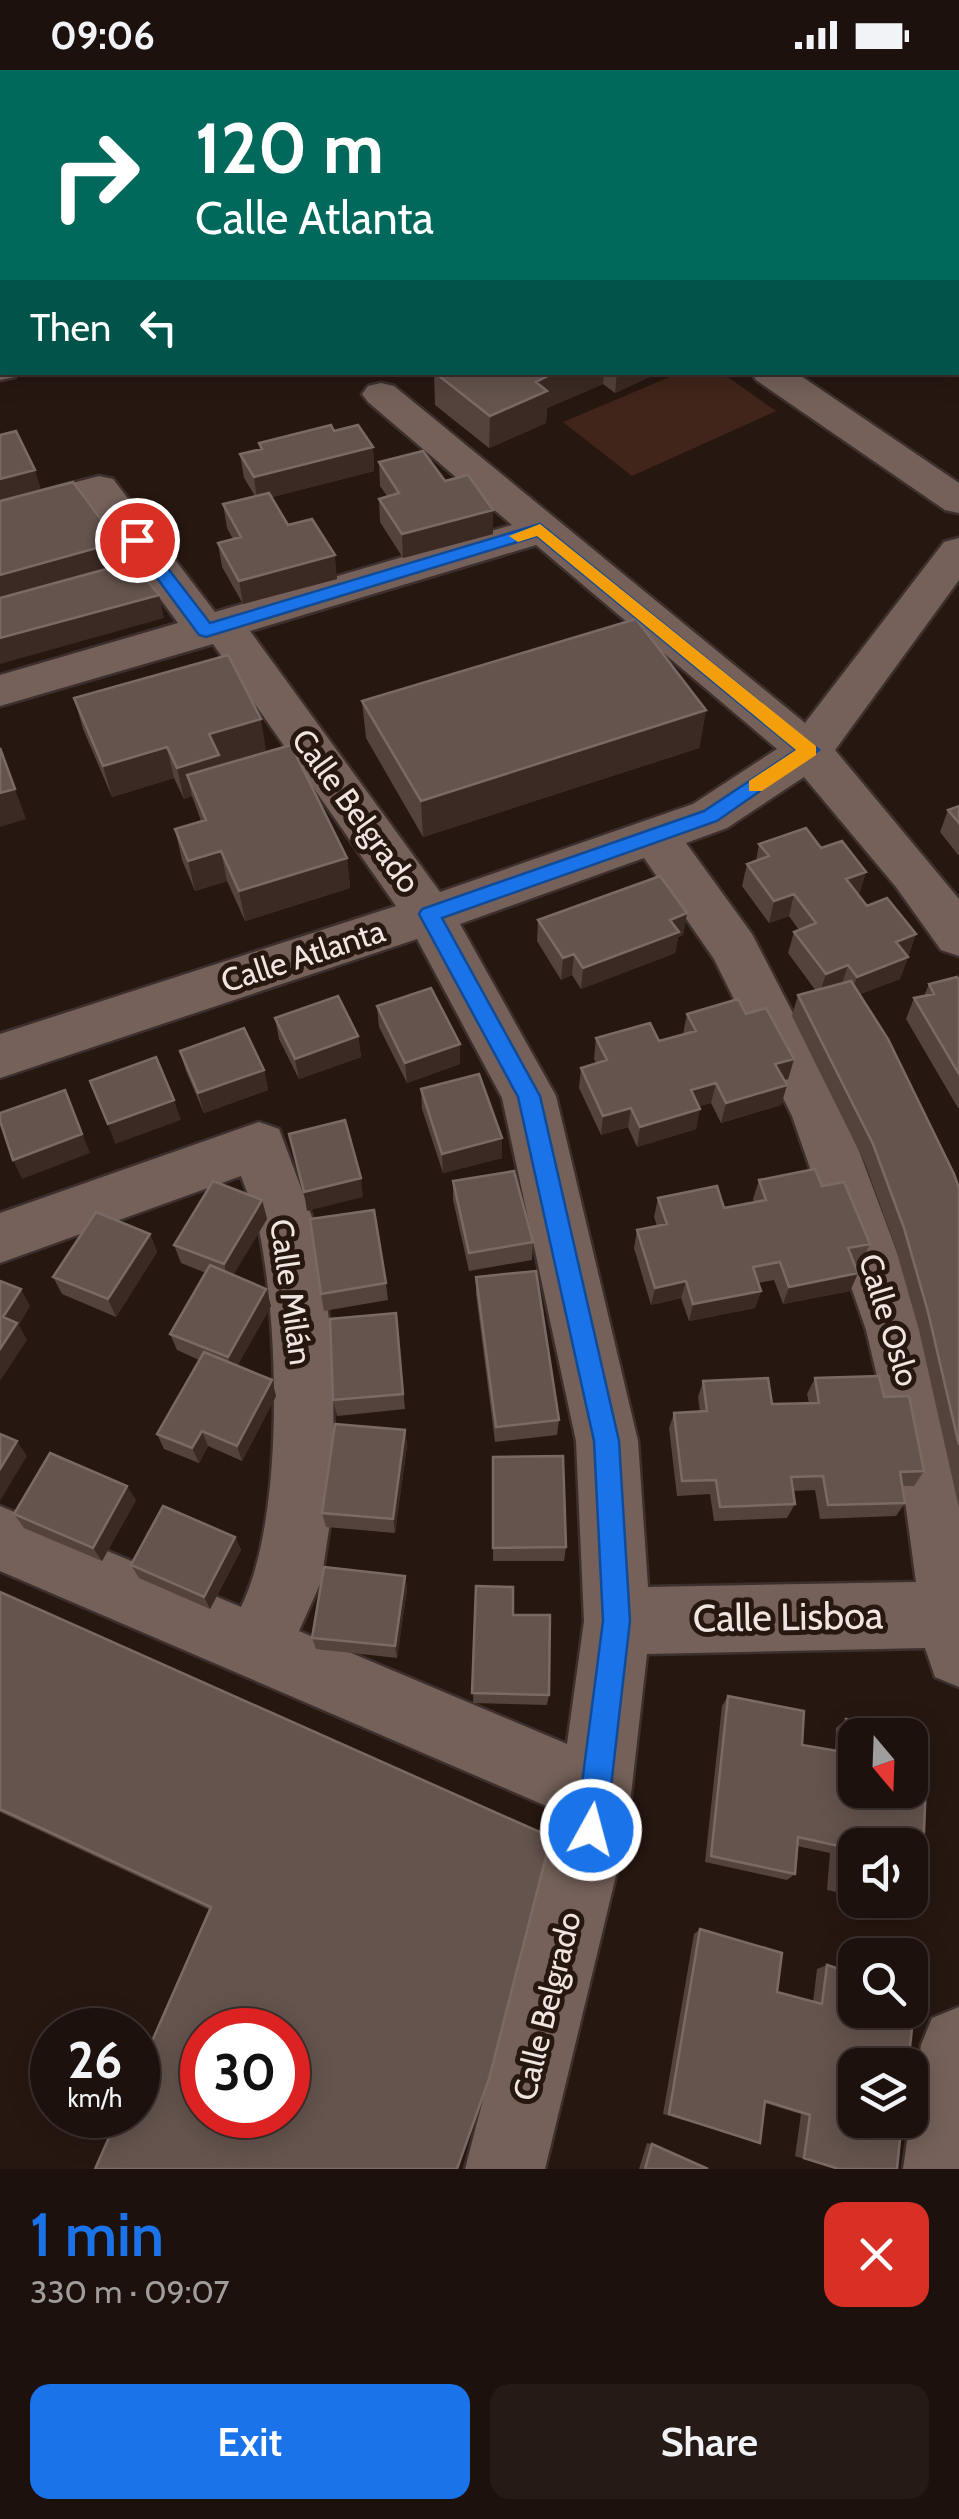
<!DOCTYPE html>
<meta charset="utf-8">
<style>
body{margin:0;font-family:Cabin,sans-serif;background:#251a16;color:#f1f3f6;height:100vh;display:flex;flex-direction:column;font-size:38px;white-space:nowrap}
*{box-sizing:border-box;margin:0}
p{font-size:32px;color:#a09d9d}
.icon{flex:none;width:55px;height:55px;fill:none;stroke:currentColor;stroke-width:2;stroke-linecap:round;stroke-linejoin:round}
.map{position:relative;height:2099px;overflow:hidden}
.side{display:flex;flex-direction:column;background:#1d110d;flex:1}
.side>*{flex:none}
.guide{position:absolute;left:0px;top:0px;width:960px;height:305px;box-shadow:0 5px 25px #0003,0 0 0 2px #3b312e;background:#00695c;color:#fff;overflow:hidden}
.needle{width:65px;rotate:161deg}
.buttons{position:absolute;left:838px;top:1648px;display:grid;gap:20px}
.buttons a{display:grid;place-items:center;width:90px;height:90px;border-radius:20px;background:#1d110d;box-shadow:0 5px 25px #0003,0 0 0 2px #3b312e;font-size:50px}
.speed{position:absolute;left:30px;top:1938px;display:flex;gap:20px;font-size:50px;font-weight:700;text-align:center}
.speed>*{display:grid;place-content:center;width:130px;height:130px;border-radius:50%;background:#1d110d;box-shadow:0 5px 25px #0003,0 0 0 2px #3b312e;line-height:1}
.speed small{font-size:25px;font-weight:400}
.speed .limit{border:15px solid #d22;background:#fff;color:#111}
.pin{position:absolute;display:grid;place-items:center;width:85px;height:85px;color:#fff;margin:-42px;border:5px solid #fff;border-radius:50%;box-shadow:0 2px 10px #0007}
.me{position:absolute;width:110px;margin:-55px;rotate:7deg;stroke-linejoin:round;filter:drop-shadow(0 0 8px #0008)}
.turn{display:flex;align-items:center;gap:35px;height:210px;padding:0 30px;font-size:45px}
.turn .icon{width:130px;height:130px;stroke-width:2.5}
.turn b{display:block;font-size:70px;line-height:85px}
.then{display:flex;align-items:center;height:95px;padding:0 30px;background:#0003;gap:20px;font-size:38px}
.round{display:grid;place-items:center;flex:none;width:105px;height:105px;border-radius:20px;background:#251a16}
.summary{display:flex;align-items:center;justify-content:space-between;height:170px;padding:0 30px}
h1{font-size:60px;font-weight:600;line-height:75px;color:#1a73e8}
.button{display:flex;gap:20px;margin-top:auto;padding:20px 30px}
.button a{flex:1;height:115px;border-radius:20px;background:#1a73e8;color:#fff;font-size:40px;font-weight:600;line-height:115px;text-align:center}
.button a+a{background:#251a16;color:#f1f3f6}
.status{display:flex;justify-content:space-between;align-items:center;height:70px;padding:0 50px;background:#1d110d;direction:ltr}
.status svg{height:28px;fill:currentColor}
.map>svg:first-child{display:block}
</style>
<div class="status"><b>09:06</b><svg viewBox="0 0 49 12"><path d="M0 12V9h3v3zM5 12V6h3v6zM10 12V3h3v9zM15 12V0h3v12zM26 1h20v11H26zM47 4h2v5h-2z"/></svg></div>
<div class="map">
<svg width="959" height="2099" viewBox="0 0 959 2099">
<rect width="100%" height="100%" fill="#271711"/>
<path fill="#41251a" d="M679 303H722L776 341 632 406 563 352Z"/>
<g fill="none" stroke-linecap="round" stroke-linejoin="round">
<defs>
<path id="minor" d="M544 0H578L579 2H546Z
M0 288 2 302H18L15 307 0 310Z
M751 302H795L959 413V443L945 440 756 310Z
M381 313 394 316 805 653 944 472 959 468V510L835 680 959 829V886L941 880 896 817 804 707 727 758 686 773 752 864 846 1046 926 1260 959 1386V1617L935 1607 925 1578 647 1584 627 1760 545 2099H465L558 1741 0 1501V1436L241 1537C284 1449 279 1261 260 1165 257 1145 248 1125 241 1106L0 1193V1143L259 1052 279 1059 318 1163 333 1282 334 1426 321 1512 299 1561 567 1674 584 1551 576 1371 502 1028 417 869 0 1008V964L396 836 213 574 0 636V605L178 553 90 433 0 458V432L99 406 113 409 215 542 512 455 368 332 362 324 368 316ZM536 475 777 679 693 734 440 822 250 561ZM644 788 714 889 792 1046 866 1260 903 1416 916 1512 648 1517 638 1371 556 1026 460 854Z
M959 1937V2099H903L921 1975 932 1948Z"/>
</defs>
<use href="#minor" stroke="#3c302e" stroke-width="5"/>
<use href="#minor" fill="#75615a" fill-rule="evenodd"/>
</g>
<path fill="#54423c" d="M138 0H264V2H142Z
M265 0H393V2H265Z
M394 0H525V2H394Z
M761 0H851L845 2H761Z
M873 0H959V245L958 244V2H873Z
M434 302H660L615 323 603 314 547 338 546 353 489 378 435 335Z
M334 361 373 377 374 401 272 427 288 455 337 509 243 534 222 497 218 473 233 469 227 458 223 434 255 426 244 408 240 384 260 379 259 373Z
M379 392 493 440V464L403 488 380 452 379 429 387 426 380 416Z
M74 628 266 680 221 694V695L347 788 350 818 245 851 227 811 195 821 182 790 175 759 201 751 192 726 184 729 174 708 112 727 83 659Z
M362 631 706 640 699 678 423 767 366 668Z
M959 736V786L940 762 948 740Z
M759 774 821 778 866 802 859 824H858L867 836 916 864 900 909 860 924 959 1118V1438L919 1260 895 1176 865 1093 792 946 798 925 816 921 788 883 794 862 799 860 789 846 769 853 742 816 747 794 756 791Z
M687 843 683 865 678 867 675 883 581 919 572 905 561 910 537 871 538 850Z
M959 910V1038H958L906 949 914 928 924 926 929 914Z
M377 936 460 974V994L407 1013 379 957Z
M687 944H746L794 989 788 1009 784 1010 787 1015 781 1035 721 1053 711 1033 699 1036 696 1059 637 1077 628 1057 601 1065 579 1018 581 998 596 993 594 989 596 968 659 971 683 964Z
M275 948 358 966 361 987 299 1009 279 969Z
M180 981 264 1000 268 1020 204 1043 186 1001Z
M421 1019 502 1088 443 1103 422 1039Z
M759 1110 822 1116 870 1174 861 1192 855 1194 858 1203 850 1221 783 1234 774 1210 758 1213 761 1221 755 1238 689 1251 681 1228 651 1235 634 1178 637 1160 657 1156 654 1147 658 1128 724 1138 754 1132 753 1129Z
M453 1111 533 1172 532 1190 469 1201 453 1130Z
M262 1130 267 1149 233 1205 266 1219 271 1236 237 1296 276 1326 242 1391 208 1376 199 1393 164 1379 157 1364 199 1290 177 1280 170 1264 206 1203 181 1193 174 1175Z
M150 1164 157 1182 116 1247 62 1224 53 1207Z
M476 1207 559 1350 557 1365 495 1372 476 1224Z
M386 1213 388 1230 324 1241 321 1224Z
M396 1243 405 1339 337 1346 333 1330Z
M815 1308 884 1327 924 1401 914 1416H902L905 1433 896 1446 820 1449 815 1420 793 1421 795 1434 787 1448 714 1451 710 1424 677 1426 669 1358 674 1343 700 1342 698 1327 703 1311 772 1334 809 1333 807 1324Z
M405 1360 407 1375 395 1463 326 1457 322 1443Z
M493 1387 566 1477 564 1491H493Z
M136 1430 102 1491 24 1458 14 1444Z
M235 1467 241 1480 210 1539 139 1508 131 1495Z
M405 1506 407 1519 397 1588 316 1579 312 1568Z
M476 1516 549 1625 547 1635 473 1633Z
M0 1522 551 1767 210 1840 0 1742Z
M728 1626 802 1675 835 1681 836 1658 846 1649 921 1833 910 1838 872 1830H910L855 1775V1826L827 1820 830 1783 797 1776 795 1804 787 1810 705 1792 722 1636Z
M700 1859 777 1922 813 1932 817 1899 827 1895 897 2099H835L795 2086 801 2044 765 2033 760 2073 663 2044 694 1864Z
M647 2073 652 2074 708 2099H639Z"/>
<path fill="#3b2a24" d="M151 0H165V2H151Z
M181 0H264V2H181Z
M309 0H355V2H309Z
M365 0H393V2H365Z
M443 0H486V2H443Z
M497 0H525V2H497Z
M798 0H851L845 2H797Z
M947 0H959L958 36V2H943Z
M2 205V258L0 259V206Z
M556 302H604L603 314 547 338 546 353 489 378 490 346 536 312Z
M617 302H660L615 323Z
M373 377 374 401 257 431 254 407Z
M35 400 42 423 0 434V409Z
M493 440V464L403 488 402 464Z
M118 472 124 496 0 531V505Z
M335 485 337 509 243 534 239 511Z
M159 525 164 548 0 594V568Z
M706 640 699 678 423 767 421 731Z
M261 649 266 680 221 694 225 716 187 705 192 726 184 729 177 698 209 664Z
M167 677 174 708 112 727 103 696Z
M15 719 26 749 0 757V723Z
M221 781 227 811 195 821 188 791Z
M347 788 350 818 245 851 239 821Z
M866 802 859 824 839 831 846 809Z
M794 824 789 846 769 853 774 831Z
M687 843 683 865 678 867 675 883 581 919 583 898 670 850Z
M916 864 908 886 896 872Z
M574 884 572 905 561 910 563 888Z
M908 887 900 909 849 928 857 907Z
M848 895 841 917 819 925 826 904Z
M358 966 361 987 299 1009 295 989Z
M460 974V994L407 1013 405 993Z
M794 989 788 1009 770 1015 775 994Z
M264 1000 268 1020 204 1043 198 1023Z
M716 1013 711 1033 686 1040 691 1020Z
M787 1015 781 1035 721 1053 726 1033Z
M65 1020 90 1083 22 1109 13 1090Z
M174 1030 181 1050 115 1074 108 1054Z
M631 1038 628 1057 601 1065 603 1046Z
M700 1039 696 1059 637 1077 640 1057Z
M502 1068V1088L443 1103 442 1084Z
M361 1108 363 1127 307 1141 304 1122Z
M262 1130 267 1149 229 1212 224 1194Z
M150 1164 157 1182 116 1247 108 1229Z
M858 1203 850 1221 783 1234 789 1217Z
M686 1211 681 1228 651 1235 655 1218Z
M21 1219 30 1236 19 1255 27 1270 0 1311V1279L3 1247Z
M266 1219 271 1236 233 1304 228 1287Z
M761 1221 755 1238 689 1251 693 1234Z
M272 1310 276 1326 242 1391 237 1376Z
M405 1360 407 1375 395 1463 393 1449Z
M202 1361 208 1376 199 1393 192 1378Z
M17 1371 27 1386 0 1431V1399Z
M127 1416 136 1430 102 1491 93 1478Z
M235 1467 241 1480 210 1539 204 1527Z
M405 1506 407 1519 397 1588 395 1576Z"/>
<path fill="#65544e" stroke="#7a6a65" stroke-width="2.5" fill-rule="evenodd" d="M958 12H959V39H958Z
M958 82 959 83V109L958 108Z
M958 160 959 161V190L958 189Z
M0 184 2 187V205L0 206Z
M434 302H556L536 312 547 321 490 346Z
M331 355 334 361 358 355 373 377 254 407 240 384 262 379 259 373Z
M16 361 35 400 0 409V365Z
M423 381 445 411 468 405 493 440 402 464 379 429 399 423 379 392Z
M73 412 118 472 0 505V431Z
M269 423 288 455 312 449 335 485 239 511 218 473 241 467 223 434Z
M132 492 159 525 0 568V528Z
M636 549 706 640 421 731 362 631Z
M228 585 261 649 209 664 219 685 177 698 167 677 103 696 74 628Z
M291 675 347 788 239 821 221 781 188 791 175 759 206 750 187 705Z
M0 678 15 719 0 723Z
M959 736V753L948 740Z
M806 758 821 778 842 771 866 802 846 809 867 836 887 828 916 864 896 872 908 887 857 907 848 895 826 904 794 862 816 853 794 824 774 831 747 794 769 786 759 774Z
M660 806 687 843 670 850 679 862 583 898 574 884 563 888 538 850Z
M957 907 959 910V1004L914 928 934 924 929 914Z
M851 911 888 969 954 1104 959 1118V1375L928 1242 904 1158 873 1074 798 925Z
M431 918 460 974 405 993 377 936Z
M338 926 358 966 295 989 275 948Z
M738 929 746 944 766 938 794 989 775 994 787 1015 726 1033 716 1013 691 1020 700 1039 640 1057 631 1038 603 1046 581 998 607 990 596 968 650 953 659 971 696 961 687 944Z
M244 958 264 1000 198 1023 180 981Z
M156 987 174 1030 108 1054 90 1011Z
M479 1004 502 1068 442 1084 421 1019Z
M65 1020 82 1064 13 1090 0 1051V1043Z
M345 1050 361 1108 304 1122 289 1064Z
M815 1099 822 1116 844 1112 870 1174 848 1178 858 1203 789 1217 780 1192 753 1197 761 1221 693 1234 686 1211 655 1218 637 1160 667 1154 658 1128 717 1116 724 1138 766 1130 759 1110Z
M514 1101 533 1172 469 1183 453 1111Z
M213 1111 262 1130 224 1194 174 1175Z
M374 1140 386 1213 321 1224 310 1149Z
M96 1142 150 1164 108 1229 53 1207Z
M210 1195 266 1219 228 1287 170 1264Z
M536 1201 559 1350 496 1357 476 1207Z
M0 1211 21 1219 3 1247 17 1253 0 1279Z
M396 1243 403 1324 333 1330 330 1249Z
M204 1282 272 1310 237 1376 202 1361 192 1378 157 1364Z
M879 1306 884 1327 909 1326 924 1401 900 1402 905 1433 828 1435 823 1406 791 1407 795 1434 720 1437 716 1410 682 1411 674 1343 707 1341 703 1311 768 1308 772 1334 819 1333 815 1308Z
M335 1354 405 1360 393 1449 322 1443Z
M0 1364 17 1371 0 1399Z
M50 1383 127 1416 93 1478 14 1444Z
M563 1386 566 1477 493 1478V1387Z
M163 1436 235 1467 204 1527 131 1495Z
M324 1497 405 1506 395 1576 312 1568Z
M476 1516 513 1517V1545H550L549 1625 472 1623Z
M0 1522 551 1767 489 2009 457 2099H95L119 2045H138V2003L211 1837 0 1739ZM202 1960H288V2045H202Z
M728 1626 804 1641 802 1675 844 1682 846 1649 928 1665 921 1833 908 1830H910V1775H855V1819L837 1815 839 1776 798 1767 795 1804 711 1786ZM855 1665H910V1720H855Z
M700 1859 782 1883 777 1922 822 1934 827 1895 855 1904V1940H910V1920L916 1922 908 1995H855V2050H902L897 2099H839L804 2088 810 2045 765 2031 760 2073 669 2044Z
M652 2074 708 2099H645Z"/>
<path fill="#1a73e8" stroke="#114b97" stroke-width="2.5" d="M540 454 819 680 717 751 442 848 540 1026 619 1371 630 1551 606 1760 602 1771 591 1775 580 1771 576 1760 603 1551 594 1371 518 1027 419 844 422 839 704 741 796 680 537 466 206 567 199 565 129 470 131 466H143L210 553Z"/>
<path fill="#f59e0b" d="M540 454 816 676V685L762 721H749V711L796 680 537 466 518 472 509 466Z"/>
<g text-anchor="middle" stroke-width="10" stroke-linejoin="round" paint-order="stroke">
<g font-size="32" fill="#f0e5e0" stroke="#271711">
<text transform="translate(356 741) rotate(54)" y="11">Calle Belgrado</text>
<text transform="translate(303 886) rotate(-18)" y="11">Calle Atlanta</text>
<text transform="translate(291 1222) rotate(82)" y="11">Calle Milán</text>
<text transform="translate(889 1250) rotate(73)" y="11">Calle Oslo</text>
<text transform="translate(547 1936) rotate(-76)" y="11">Calle Belgrado</text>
</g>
<g font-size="38" fill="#f0e5e0" stroke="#271711">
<text transform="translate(788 1547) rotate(-1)" y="13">Calle Lisboa</text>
</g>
</g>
</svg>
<div class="buttons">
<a><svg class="needle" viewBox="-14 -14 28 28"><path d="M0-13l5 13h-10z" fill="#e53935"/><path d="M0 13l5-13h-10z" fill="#a09d9d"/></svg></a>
<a><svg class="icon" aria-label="sound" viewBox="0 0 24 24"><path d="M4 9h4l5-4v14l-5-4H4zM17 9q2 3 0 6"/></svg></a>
<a><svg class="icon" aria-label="search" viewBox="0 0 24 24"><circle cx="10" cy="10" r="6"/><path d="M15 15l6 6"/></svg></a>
<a><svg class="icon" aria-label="layers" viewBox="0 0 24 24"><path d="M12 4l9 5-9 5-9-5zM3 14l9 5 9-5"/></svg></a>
</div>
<div class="speed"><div>26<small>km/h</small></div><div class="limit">30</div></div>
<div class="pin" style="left:137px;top:470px;background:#d93025"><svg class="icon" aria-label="arrive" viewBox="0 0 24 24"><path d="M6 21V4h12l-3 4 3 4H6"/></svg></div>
<svg class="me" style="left:591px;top:1760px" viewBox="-20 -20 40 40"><circle r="17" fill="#1a73e8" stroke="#fff" stroke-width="3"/><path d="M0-11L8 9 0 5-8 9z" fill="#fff"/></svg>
<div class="guide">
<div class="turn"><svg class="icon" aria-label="right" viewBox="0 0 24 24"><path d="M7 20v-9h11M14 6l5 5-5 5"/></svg><div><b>120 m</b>Calle Atlanta</div></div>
<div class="then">Then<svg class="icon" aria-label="left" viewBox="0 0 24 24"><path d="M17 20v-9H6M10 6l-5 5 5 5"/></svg></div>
</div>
</div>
<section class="side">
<div class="summary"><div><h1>1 min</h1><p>330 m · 09:07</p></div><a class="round" style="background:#d93025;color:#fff"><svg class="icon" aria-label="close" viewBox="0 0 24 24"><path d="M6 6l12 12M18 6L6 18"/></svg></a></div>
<div class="button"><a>Exit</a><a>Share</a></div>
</section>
